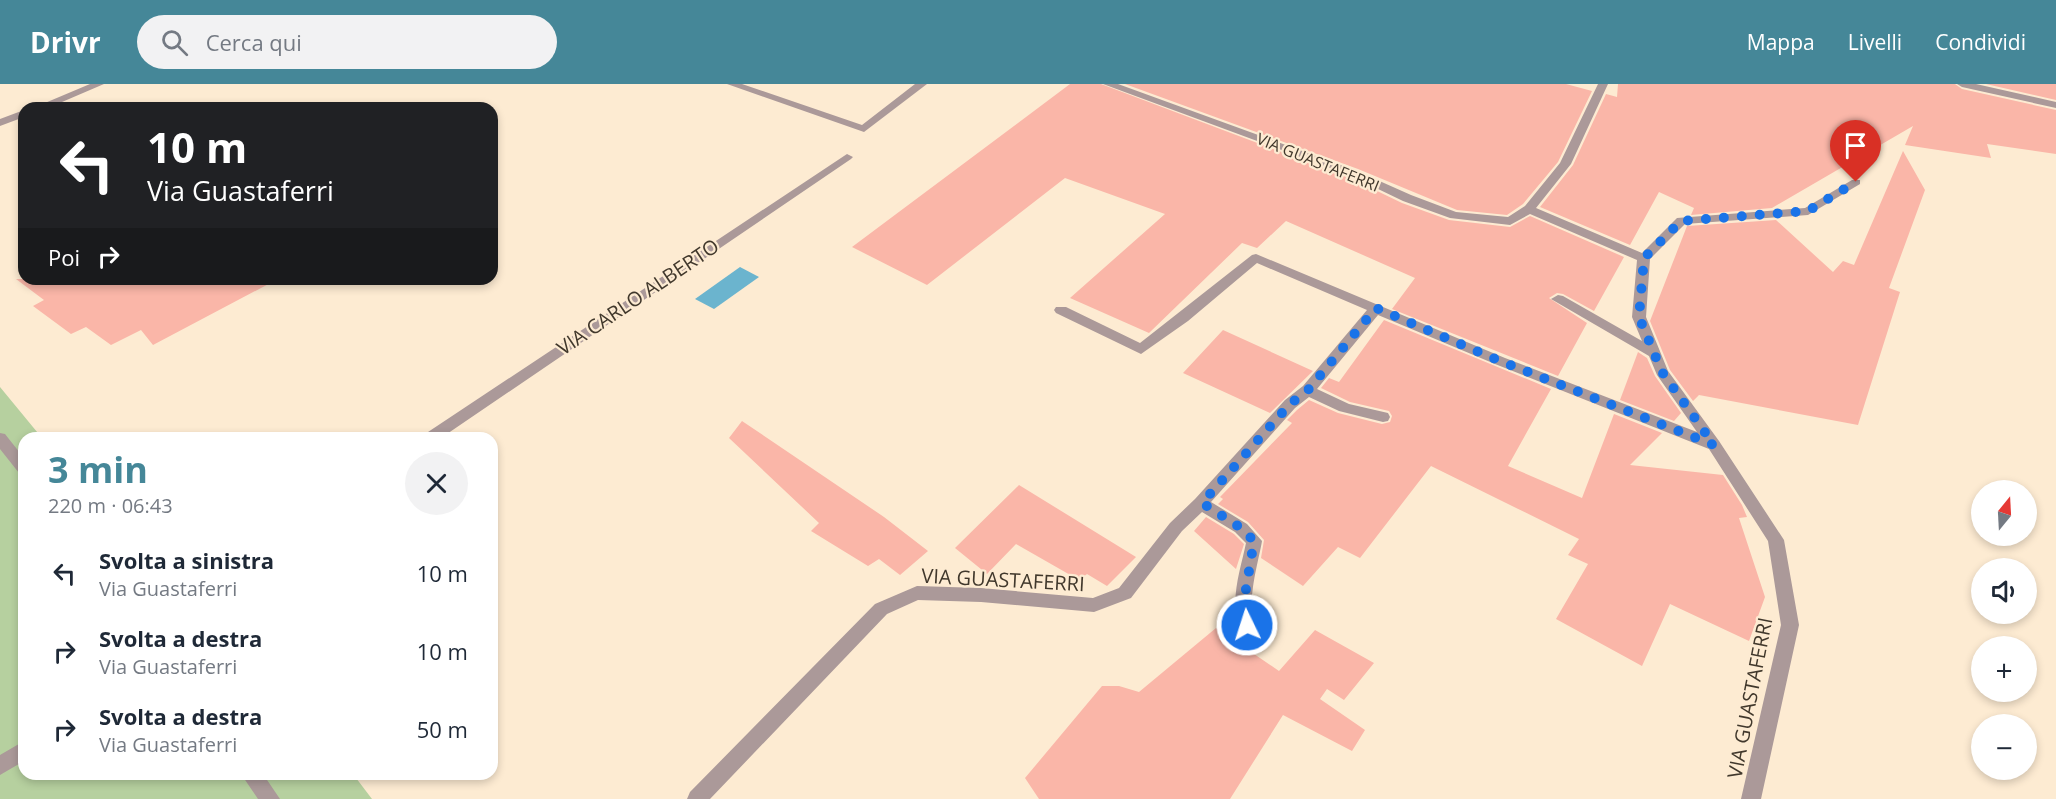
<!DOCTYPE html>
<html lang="it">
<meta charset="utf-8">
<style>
body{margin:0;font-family:"Open Sans",sans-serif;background:#f2f2f3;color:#1f2937;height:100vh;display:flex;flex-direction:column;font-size:22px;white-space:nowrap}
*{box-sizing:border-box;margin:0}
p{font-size:20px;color:#747a83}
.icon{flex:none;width:33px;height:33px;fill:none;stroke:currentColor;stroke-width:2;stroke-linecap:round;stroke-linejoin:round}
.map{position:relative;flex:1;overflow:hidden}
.sheet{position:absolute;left:18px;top:348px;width:480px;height:348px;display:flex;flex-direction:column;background:#fff;border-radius:18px;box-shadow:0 3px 9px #0003}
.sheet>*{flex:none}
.hud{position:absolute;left:18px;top:18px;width:480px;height:183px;border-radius:18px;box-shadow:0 3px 9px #0003;background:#202124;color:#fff;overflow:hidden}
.needle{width:39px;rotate:18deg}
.buttons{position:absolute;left:1971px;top:396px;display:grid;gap:12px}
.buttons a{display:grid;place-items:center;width:66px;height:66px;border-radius:50%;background:#fff;box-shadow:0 3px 9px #0003;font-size:30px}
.pin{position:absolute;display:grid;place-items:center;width:51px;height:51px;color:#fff;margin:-62px -26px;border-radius:50% 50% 50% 0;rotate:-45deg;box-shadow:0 0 6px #0007}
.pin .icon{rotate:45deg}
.me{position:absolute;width:66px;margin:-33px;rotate:356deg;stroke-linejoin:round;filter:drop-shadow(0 0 4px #0008)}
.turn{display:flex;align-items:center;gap:21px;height:126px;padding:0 30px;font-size:27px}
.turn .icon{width:78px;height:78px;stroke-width:2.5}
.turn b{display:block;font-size:42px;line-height:51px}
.then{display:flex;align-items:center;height:57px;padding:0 30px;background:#0003;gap:12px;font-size:22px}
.round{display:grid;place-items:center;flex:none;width:63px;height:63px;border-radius:32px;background:#f2f2f3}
.summary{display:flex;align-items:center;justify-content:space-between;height:102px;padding:0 30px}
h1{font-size:36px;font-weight:700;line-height:45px;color:#458798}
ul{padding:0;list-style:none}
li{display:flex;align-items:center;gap:18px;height:78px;padding:0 30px}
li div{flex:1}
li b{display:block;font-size:22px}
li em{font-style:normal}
header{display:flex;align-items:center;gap:36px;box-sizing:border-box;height:84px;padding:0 30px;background:#458798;color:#fff}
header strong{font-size:28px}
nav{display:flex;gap:33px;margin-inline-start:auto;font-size:21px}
.search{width:420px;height:54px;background:#f2f2f3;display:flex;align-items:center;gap:15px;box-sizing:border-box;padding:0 21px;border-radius:33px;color:#747a83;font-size:22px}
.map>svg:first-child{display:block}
</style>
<header>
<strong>Drivr</strong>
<div class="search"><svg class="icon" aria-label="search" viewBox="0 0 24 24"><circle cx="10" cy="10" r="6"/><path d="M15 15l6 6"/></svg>Cerca qui</div>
<nav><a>Mappa</a><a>Livelli</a><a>Condividi</a></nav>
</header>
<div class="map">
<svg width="2056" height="715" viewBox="0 0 2056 715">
<rect width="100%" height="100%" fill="#fdebd2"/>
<path fill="#b6d09f" d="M0 303 42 354H24V690H353L372 715H0Z"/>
<path fill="#6bb4ce" d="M740 183 759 193 714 225 695 215Z"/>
<path fill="#fab6a8" d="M1070 0H1101L1348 93 1402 119 1449 136 1510 143 1530 132 1624 173 1594 227 1563 210 1557 209 1549 214 1587 239 1558 292 1392 225 1415 194 1286 137 1257 164 1242 159 1149 249 1070 214 1165 130 1065 94 927 201 852 163Z
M1125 0H1566L1592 7 1558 78 1523 120 1507 131 1457 126 1358 85Z
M1618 0H1955L1962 5 2056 26V70L1987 60 1991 74 1905 61 1913 42 1772 124 1691 131 1694 124 1659 108 1630 161 1540 123 1573 81 1606 10 1617 13Z
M1986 0H2056V16Z
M1903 67 1925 106 1889 204 1900 208 1858 341 1699 311 1693 317 1670 286 1650 237 1687 142 1776 136 1833 188 1843 177 1854 181Z
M16 195H278L153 261 141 246 111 261 86 243 71 250 33 222 44 216Z
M1384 236 1551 305 1508 382 1582 414 1614 330 1662 349 1630 381 1723 391 1742 421 1747 433 1739 434 1765 513 1749 557 1670 520 1642 582 1556 535 1588 480 1568 471 1579 455 1431 382 1360 474 1338 463 1303 502 1261 474 1264 456 1248 438 1218 420 1223 415 1220 413 1292 339 1287 336 1297 326 1309 316 1338 329 1382 340 1390 338 1392 332 1389 327 1350 318 1321 304 1329 294 1339 298Z
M1223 246 1313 287 1270 329 1183 289Z
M1638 268 1647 274 1655 292 1681 329 1674 337 1620 316Z
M742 337 884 433 928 467 900 491 879 475 868 482 811 447 819 439 729 354Z
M1019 401 1136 473 1107 502 1087 490 1079 496 1016 460 987 490 955 464Z
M1206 433 1234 450 1244 460 1236 485 1194 447Z
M1216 544 1279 587 1315 546 1374 579 1344 616 1327 605 1320 615 1365 646 1352 667 1283 631 1230 715H1039L1025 694 1102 602H1119L1139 608Z"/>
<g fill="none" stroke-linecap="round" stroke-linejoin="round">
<path fill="#ab9999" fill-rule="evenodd" d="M90 0H104L48 24H33Z
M727 0H742L862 41 915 0H927L864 48Z
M1103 0H1118L1357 87 1411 111 1456 128 1508 133 1525 122 1560 79 1598 0H1608L1571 80 1536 124 1642 169 1677 134 1805 124 1852 96H1860V100L1808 131 1685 140 1650 175 1646 233 1668 287 1719 357 1784 456 1799 541 1761 715H1741L1781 541 1768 457 1709 365 1495 280 1378 231 1317 305 1349 320 1388 329 1390 333 1388 337 1383 338 1339 327 1309 313 1295 324 1211 418 1247 440 1262 457C1259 476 1245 521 1256 538 1260 545 1268 548 1272 556L1269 561C1260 565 1256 560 1249 554 1224 530 1240 489 1246 459L1235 448 1202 428 1182 447 1131 514 1094 528 981 518 918 516 887 530 710 715H687L690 708 875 520 917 502 981 504 1093 514 1119 504 1170 439 1195 415 1285 316 1303 302 1367 226 1257 179 1188 237 1141 270 1056 229 1054 226 1056 223H1066L1140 259 1252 171 1256 170 1505 274 1697 348 1657 291 1649 272 1551 215 1558 211 1563 212 1642 257 1632 233 1637 176 1530 130 1510 141 1450 134 1403 117 1349 91Z
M1957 0H1976L2056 18V24L1962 3Z
M24 26V33L0 42V35Z
M847 70 853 73 851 75 441 354H423L425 350Z
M24 657V677L0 691V671Z"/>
<path fill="#ab9999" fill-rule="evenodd" d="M0 349 5 350 24 374V391L19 389 0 365Z
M241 690H263L280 715H258Z"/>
</g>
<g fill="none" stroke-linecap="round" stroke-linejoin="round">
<path stroke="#1a73e8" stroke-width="10" stroke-dasharray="0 18" d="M1247 541 1244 517 1254 457 1241 444 1202 419 1290 320 1308 306 1376 224 1500 277 1714 361 1662 288 1639 233 1644 174 1681 137 1808 127 1856 98"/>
</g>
<g text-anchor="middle" stroke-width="4.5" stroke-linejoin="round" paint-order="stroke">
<g font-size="16" fill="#41382c" stroke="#fdebd2">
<text transform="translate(1318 78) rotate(22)" y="6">VIA GUASTAFERRI</text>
</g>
<g font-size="20" fill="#41382c" stroke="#fdebd2">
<text transform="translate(638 213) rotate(-34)" y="7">VIA CARLO ALBERTO</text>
<text transform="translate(1003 496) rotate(3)" y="7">VIA GUASTAFERRI</text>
<text transform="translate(1750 614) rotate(-79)" y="7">VIA GUASTAFERRI</text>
</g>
</g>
</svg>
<div class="buttons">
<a><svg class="needle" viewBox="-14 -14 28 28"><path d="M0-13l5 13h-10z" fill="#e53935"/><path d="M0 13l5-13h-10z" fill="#747a83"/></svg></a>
<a><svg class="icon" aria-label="sound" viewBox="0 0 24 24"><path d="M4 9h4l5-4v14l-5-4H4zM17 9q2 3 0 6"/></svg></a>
<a>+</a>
<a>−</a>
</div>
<div class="pin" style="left:1856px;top:98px;background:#d93025"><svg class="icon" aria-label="arrive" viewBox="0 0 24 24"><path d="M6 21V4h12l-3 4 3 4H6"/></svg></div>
<svg class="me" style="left:1247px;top:541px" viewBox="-20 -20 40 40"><circle r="17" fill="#1a73e8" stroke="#fff" stroke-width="3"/><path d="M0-11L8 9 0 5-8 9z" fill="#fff"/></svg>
<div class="hud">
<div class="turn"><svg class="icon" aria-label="left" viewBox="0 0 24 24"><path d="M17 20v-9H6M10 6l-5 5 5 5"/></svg><div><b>10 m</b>Via Guastaferri</div></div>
<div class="then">Poi<svg class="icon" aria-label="right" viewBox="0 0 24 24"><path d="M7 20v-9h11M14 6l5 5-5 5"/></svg></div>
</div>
<section class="sheet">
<div class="summary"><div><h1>3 min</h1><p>220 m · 06:43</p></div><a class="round"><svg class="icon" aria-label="close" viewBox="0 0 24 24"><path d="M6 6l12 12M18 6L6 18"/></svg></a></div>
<ul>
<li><svg class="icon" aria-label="left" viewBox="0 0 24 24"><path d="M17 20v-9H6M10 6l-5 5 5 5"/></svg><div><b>Svolta a sinistra</b><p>Via Guastaferri</p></div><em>10 m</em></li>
<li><svg class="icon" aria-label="right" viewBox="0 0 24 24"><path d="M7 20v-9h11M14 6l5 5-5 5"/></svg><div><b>Svolta a destra</b><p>Via Guastaferri</p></div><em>10 m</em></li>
<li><svg class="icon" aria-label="right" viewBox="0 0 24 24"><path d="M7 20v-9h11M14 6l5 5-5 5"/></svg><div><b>Svolta a destra</b><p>Via Guastaferri</p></div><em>50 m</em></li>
</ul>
</section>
</div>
